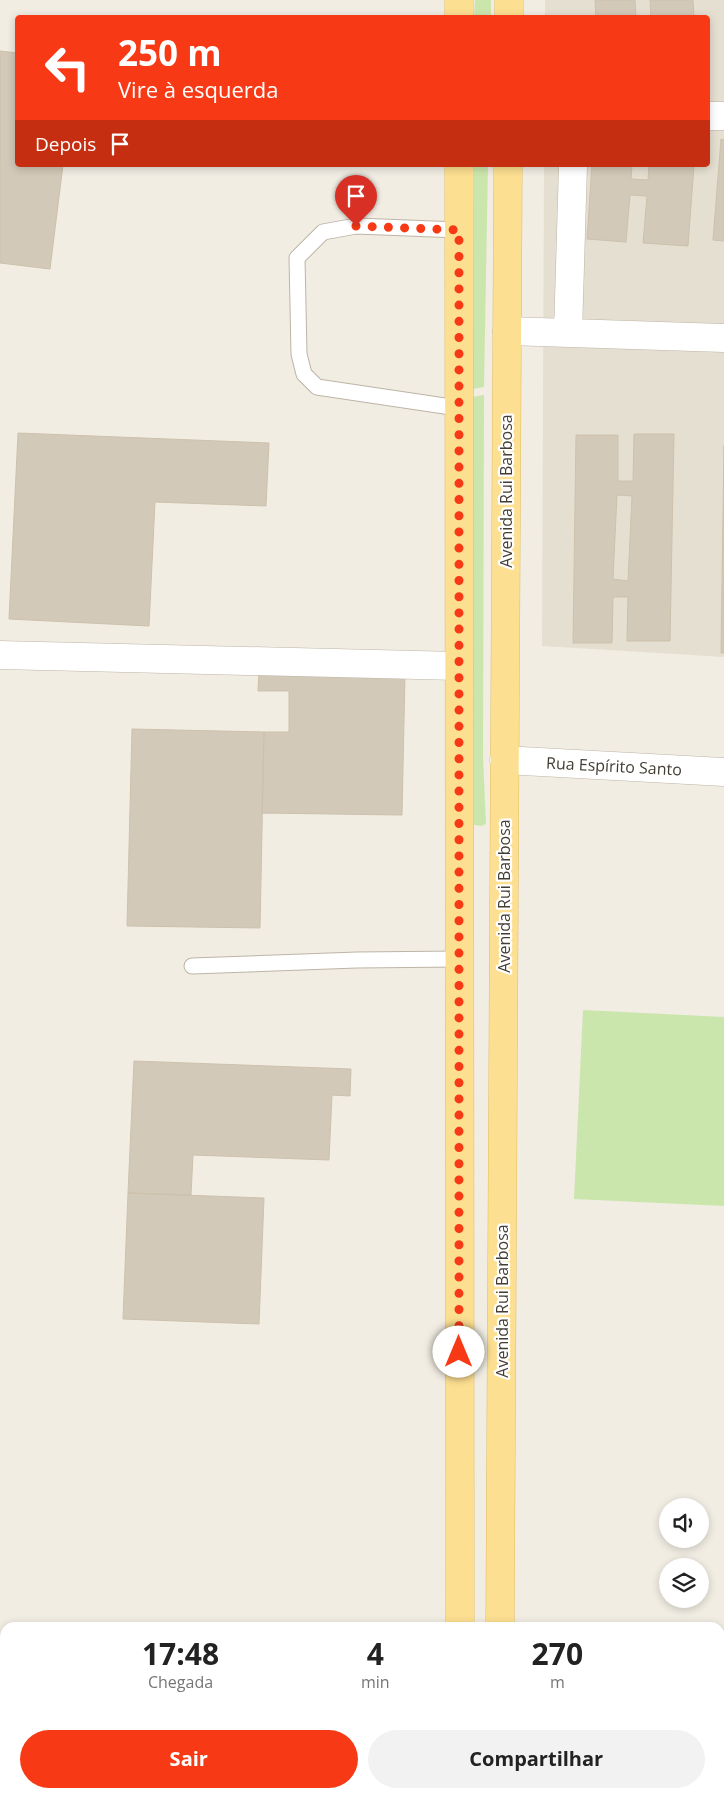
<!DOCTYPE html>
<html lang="pt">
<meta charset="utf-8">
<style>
body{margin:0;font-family:"Open Sans",sans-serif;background:#f2f2f2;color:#222;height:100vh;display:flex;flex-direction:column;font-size:19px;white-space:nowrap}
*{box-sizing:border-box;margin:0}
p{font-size:16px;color:#767676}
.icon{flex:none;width:28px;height:28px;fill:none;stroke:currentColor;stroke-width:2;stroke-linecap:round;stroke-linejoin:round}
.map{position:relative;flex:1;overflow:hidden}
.sheet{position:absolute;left:0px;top:1622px;width:725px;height:176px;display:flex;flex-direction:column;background:#fff;border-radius:15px 15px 0 0;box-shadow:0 2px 8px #0003}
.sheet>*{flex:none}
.guide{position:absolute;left:15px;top:15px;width:695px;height:152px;border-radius:5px;box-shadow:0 2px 8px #0003;background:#f73a15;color:#fff;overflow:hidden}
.tools{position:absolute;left:659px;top:1498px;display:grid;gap:10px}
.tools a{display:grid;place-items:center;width:50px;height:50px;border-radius:50%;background:#fff;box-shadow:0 2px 8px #0003;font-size:25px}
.pin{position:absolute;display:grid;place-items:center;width:42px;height:42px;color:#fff;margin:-51px -21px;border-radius:50% 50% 50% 0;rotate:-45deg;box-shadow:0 0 5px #0007}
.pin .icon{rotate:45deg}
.me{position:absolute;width:55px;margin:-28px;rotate:0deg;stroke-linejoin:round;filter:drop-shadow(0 0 4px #0008)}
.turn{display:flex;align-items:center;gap:18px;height:105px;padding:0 20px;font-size:22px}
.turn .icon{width:65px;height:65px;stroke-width:2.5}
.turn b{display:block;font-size:35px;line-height:42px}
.then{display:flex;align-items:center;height:48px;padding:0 20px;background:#0003;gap:10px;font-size:19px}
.eta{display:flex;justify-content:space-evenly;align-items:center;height:85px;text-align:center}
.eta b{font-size:30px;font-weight:700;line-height:35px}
.button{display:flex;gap:10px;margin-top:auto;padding:10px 20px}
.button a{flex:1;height:58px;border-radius:30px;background:#f73a15;color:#fff;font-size:20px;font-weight:700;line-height:58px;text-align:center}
.button a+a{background:#f2f2f2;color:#222}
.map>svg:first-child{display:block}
</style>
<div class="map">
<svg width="724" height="1798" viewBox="0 0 724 1798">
<rect width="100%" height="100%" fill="#f1ede3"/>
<path fill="#e5dfd1" d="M545 0H724V657L542 646 544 165H708V18L545 17Z"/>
<path fill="#cbe6ac" d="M475 0H491V17H474Z
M474 165H488L484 387 473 389Z
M484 395 483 757 486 824 481 826 470 824 472 397Z
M583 1010 724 1017V1206L574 1199Z"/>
<path fill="#d3c9b9" stroke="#cdc1ac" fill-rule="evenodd" d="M595 0H635L636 18H596Z
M650 0H693L694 18H651Z
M0 51 18 53V165H63L50 269 0 263Z
M721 139 724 140V241L713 240Z
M592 165H632L631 179 648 180 649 165H694L688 246 643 243 647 196 630 195 626 242 587 239Z
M18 433 269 443 266 506 155 502 149 626 9 619Z
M634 434H674L670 641H627L628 597H613L612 643H573L576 435H618V481H633ZM617 495 632 496 628 581 613 579Z
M724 445V653H721Z
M259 672 405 674 402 815 262 813 264 732H289V691H258Z
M132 729 264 732 260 928 127 926Z
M134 1061 351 1069 350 1096 332 1095 329 1160 193 1155 191 1195 128 1193Z
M128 1193 264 1198 259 1324 123 1319Z
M0 1641 5 1642V1773L0 1772Z
M109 1794H361V1798H109Z"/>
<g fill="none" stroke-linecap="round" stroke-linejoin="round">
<defs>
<path id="lane" d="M458 408 317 387 304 374 299 354 297 258 323 232 356 226 459 230
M192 966 357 960 459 959"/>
<path id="street" d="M708 116H724
M507 331 724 338
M568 333 573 165
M0 655 458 666
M504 760 724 772"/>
<path id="primary" d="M459 18V0
M509 18V0
M459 165 460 1628
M500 1628 508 165
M460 1798V1794
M499 1798V1794"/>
</defs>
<use href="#lane" stroke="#bdb5a6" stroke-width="17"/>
<use href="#street" stroke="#bdb5a6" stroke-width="29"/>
<use href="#primary" stroke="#e1bd62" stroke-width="29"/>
<use href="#lane" stroke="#fff" stroke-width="15"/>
<use href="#street" stroke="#fff" stroke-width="28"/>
<use href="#primary" stroke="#fddf91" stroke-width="28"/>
</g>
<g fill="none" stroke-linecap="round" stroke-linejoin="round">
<path stroke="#f73a15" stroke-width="9" stroke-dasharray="0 16.2" d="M356 226 459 230V1352"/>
</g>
<g text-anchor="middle" stroke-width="4.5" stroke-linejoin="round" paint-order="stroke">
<g font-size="16" fill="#433d34" stroke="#fff">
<text transform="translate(506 491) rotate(-90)" y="6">Avenida Rui Barbosa</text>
<text transform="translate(614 766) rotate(3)" y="6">Rua Espírito Santo</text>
<text transform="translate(504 896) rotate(-90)" y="6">Avenida Rui Barbosa</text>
<text transform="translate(502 1301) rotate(-90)" y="6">Avenida Rui Barbosa</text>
</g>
</g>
</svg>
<div class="tools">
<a><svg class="icon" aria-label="sound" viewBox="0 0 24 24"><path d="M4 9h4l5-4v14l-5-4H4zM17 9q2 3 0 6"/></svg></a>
<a><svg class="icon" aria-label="layers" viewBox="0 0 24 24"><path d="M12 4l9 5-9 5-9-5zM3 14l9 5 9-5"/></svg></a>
</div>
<div class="pin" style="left:356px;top:226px;background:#d93025"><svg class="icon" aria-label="arrive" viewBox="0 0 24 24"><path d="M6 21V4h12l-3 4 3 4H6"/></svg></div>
<svg class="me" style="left:459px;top:1352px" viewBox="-20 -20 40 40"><circle r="19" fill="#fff"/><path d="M0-13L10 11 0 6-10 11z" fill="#f73a15"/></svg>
<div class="guide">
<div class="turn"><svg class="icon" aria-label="left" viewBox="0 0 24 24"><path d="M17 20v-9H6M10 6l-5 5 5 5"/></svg><div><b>250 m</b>Vire à esquerda</div></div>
<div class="then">Depois<svg class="icon" aria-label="arrive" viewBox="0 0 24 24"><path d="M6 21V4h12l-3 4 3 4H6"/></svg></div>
</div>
<section class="sheet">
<div class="eta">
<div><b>17:48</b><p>Chegada</p></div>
<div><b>4</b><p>min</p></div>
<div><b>270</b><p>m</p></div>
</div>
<div class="button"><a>Sair</a><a>Compartilhar</a></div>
</section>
</div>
